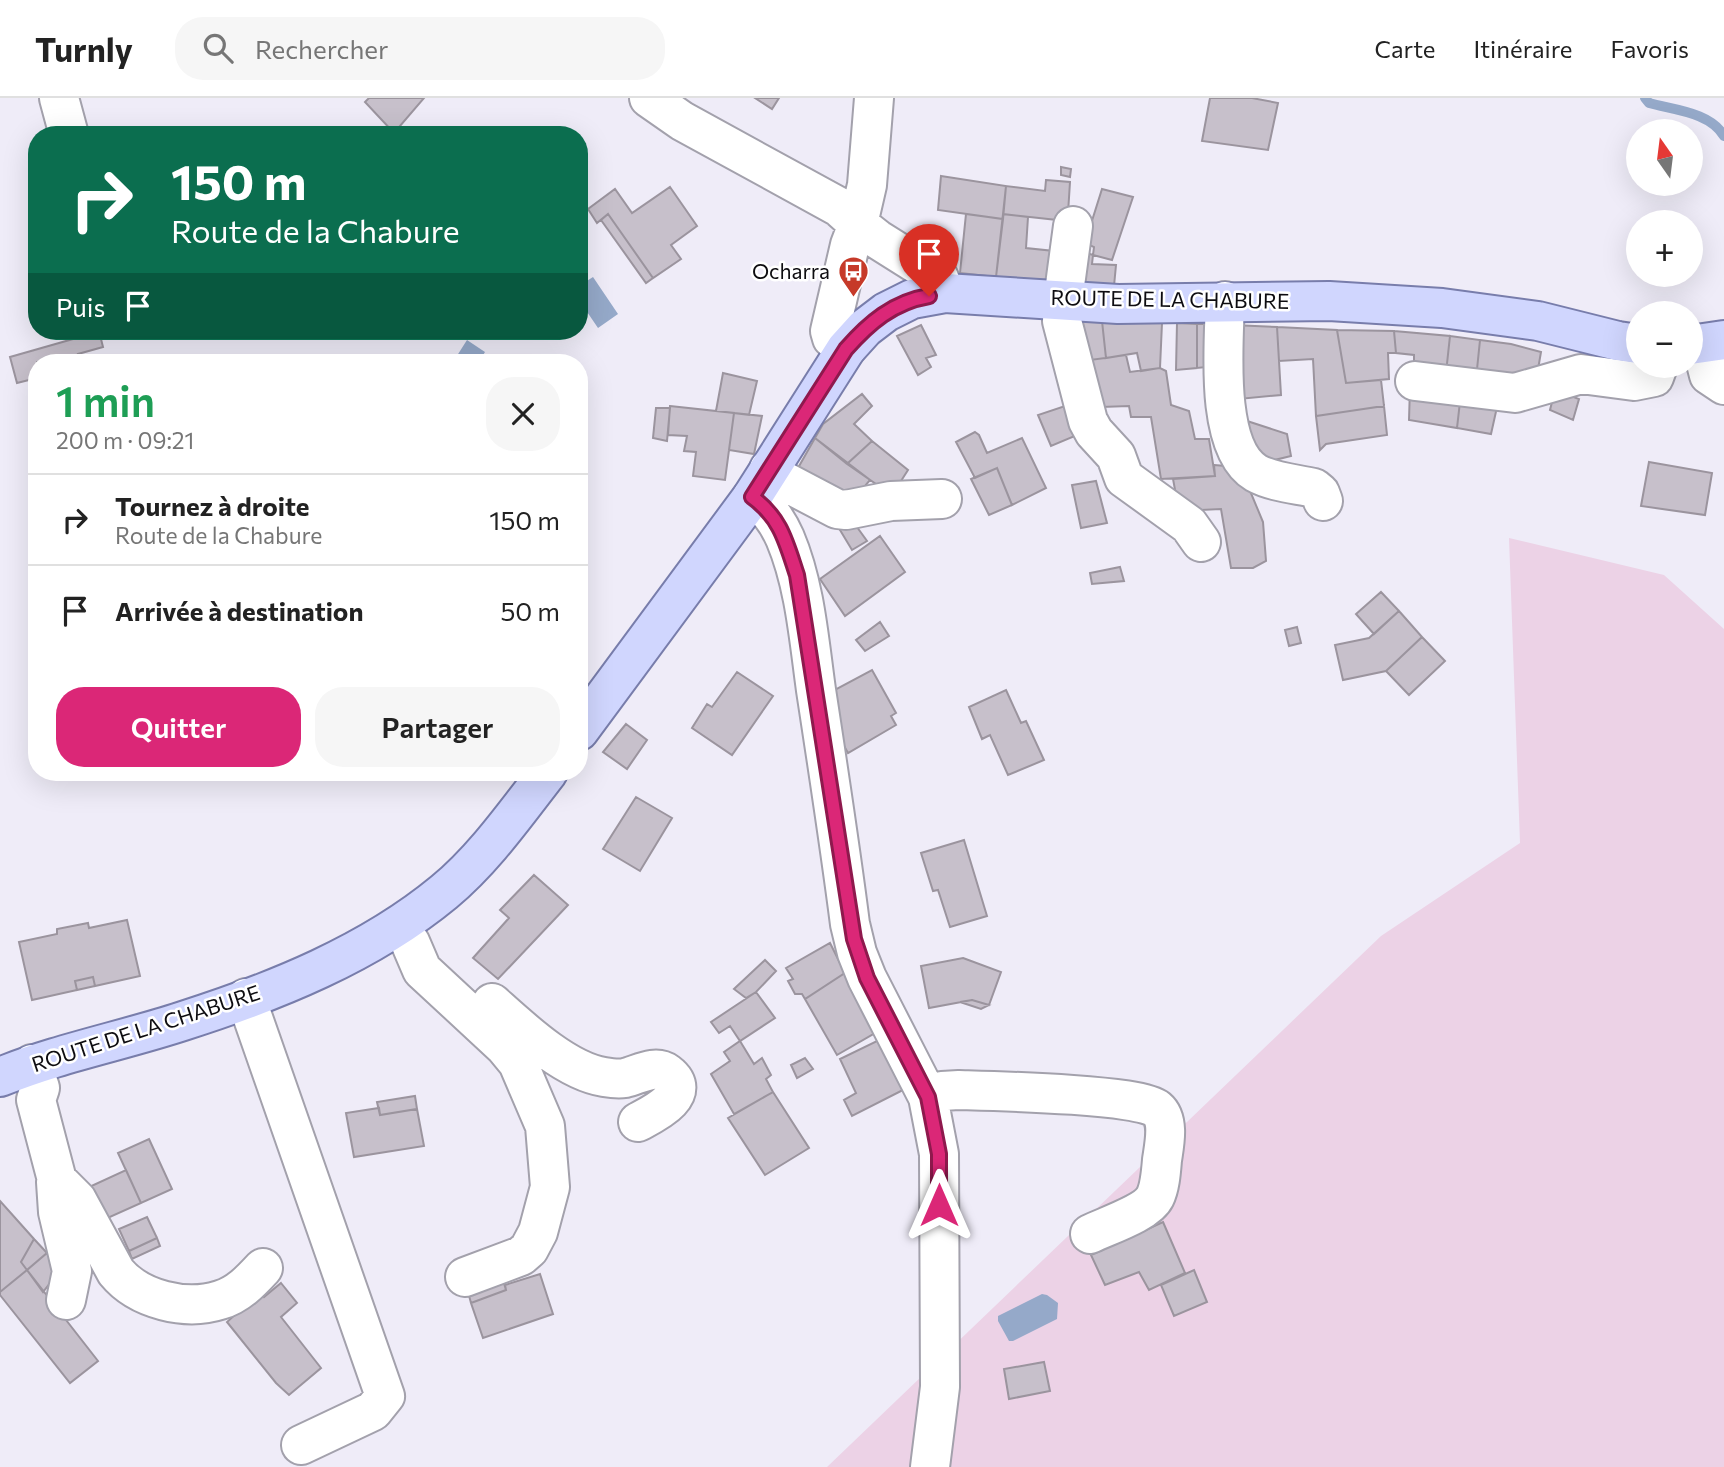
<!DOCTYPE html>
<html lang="fr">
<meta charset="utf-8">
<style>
body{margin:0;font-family:Commissioner,sans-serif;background:#f6f6f6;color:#222;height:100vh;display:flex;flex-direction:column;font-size:26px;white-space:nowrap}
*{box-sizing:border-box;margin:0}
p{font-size:23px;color:#767676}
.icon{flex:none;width:38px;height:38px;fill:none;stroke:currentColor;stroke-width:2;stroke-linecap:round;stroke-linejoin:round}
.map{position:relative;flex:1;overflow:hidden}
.sheet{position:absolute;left:28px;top:256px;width:560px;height:427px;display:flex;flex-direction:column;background:#fff;border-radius:28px;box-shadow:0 7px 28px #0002}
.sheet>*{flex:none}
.top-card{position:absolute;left:28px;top:28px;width:560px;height:214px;border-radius:28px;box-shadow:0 7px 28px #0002;background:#0b6e4f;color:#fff;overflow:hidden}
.needle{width:46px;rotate:346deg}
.fabs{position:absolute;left:1626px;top:21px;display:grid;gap:14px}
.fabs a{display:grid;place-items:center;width:77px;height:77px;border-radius:50%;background:#fff;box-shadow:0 7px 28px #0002;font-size:35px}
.pin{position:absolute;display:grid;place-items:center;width:60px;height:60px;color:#fff;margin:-72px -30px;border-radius:50% 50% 50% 0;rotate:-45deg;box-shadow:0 0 7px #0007}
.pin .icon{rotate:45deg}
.me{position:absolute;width:77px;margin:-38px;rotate:0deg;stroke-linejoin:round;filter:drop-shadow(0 0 5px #0008)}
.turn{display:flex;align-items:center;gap:24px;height:147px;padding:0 28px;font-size:32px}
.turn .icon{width:91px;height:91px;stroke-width:2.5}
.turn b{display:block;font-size:49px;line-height:60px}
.then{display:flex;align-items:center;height:66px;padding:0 28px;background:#0003;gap:14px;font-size:26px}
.round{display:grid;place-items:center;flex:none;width:74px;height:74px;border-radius:28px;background:#f6f6f6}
.summary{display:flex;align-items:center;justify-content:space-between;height:119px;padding:0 28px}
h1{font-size:42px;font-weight:600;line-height:52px;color:#1e9e55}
.cta{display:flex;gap:14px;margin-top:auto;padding:14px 28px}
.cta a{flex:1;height:80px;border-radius:28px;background:#db2777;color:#fff;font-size:28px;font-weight:600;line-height:80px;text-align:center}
.cta a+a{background:#f6f6f6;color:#222}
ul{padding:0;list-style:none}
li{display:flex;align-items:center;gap:21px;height:91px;padding:0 28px;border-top:2px solid #e0e0e0}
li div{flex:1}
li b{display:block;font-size:26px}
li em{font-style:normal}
header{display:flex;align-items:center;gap:42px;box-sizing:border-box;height:98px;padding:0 35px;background:#fff;border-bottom:2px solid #e0e0e0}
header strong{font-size:33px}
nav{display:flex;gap:38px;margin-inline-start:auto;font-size:24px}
.search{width:490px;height:63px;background:#f6f6f6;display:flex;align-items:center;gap:18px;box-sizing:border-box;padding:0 24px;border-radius:28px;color:#767676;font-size:26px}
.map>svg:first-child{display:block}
</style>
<header>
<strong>Turnly</strong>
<div class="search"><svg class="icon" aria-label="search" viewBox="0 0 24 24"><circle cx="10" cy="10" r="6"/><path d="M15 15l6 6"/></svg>Rechercher</div>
<nav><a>Carte</a><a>Itinéraire</a><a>Favoris</a></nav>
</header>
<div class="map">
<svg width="1724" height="1369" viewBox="0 0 1724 1369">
<rect width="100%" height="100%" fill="#efecf8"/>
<path fill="#ecd2e6" d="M1509 440 1664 477 1724 531V1369H827L1381 838 1520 745Z"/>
<path fill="#95a9c9" d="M593 179 618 216 598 230 579 202V188Z
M467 242 485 254 479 264H453Z
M1042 1196 1047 1197 1058 1205 1057 1221 1013 1243H1009L998 1223V1218Z"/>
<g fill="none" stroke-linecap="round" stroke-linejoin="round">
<path stroke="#95a9c9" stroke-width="10" d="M1645 0 1649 5C1674 12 1710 14 1724 38"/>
</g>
<path fill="#c7c0cb" stroke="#9b949e" stroke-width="2" d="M369 0H424L394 35 365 4Z
M755 0H779L772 11Z
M1210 0H1252L1278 5 1268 52 1202 43Z
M1061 69 1071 71 1070 79 1061 77Z
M941 78 1006 88 1003 121 938 112Z
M1046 82 1070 84 1067 131 1057 122 1003 116 1006 88 1045 93Z
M670 89 697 128 671 147 681 161 653 180 608 116 597 125 588 111 615 91 632 115Z
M1102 91 1133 99 1112 162 1093 157 1094 149 1085 145Z
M608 116 653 180 646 185 601 122Z
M966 116 1003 121 996 179 960 175Z
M1003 116 1028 119 1026 150 1054 153 1063 187 996 179Z
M1074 151 1093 157 1092 166 1116 167 1114 188H1070Z
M1071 222 1102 223 1106 260 1090 262Z
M1102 223 1162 225 1160 270 1141 273 1137 255 1106 260Z
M1177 225 1197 226V270L1176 272Z
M1197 226H1216V268L1197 270Z
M921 227 936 257 926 260 931 269 918 277 897 238Z
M1232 227 1277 229 1281 297 1239 301Z
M1277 229 1337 232 1346 285 1381 282 1384 308 1316 318 1313 261 1279 263Z
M1337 232 1394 233 1396 255H1388L1389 281 1346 285Z
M71 233H99L103 249 78 256 81 264H37V280L17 285 10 259 73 241Z
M1394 233 1450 238 1446 275 1414 273V257L1396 255Z
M1450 238 1480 242 1476 281 1446 275Z
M1480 242 1511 246 1541 254 1536 283 1476 281Z
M1126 257 1130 274 1160 270 1166 273 1171 307 1189 313 1195 341H1209L1215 378 1161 381 1151 319H1131L1129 308 1101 309 1090 262Z
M723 275 757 283 749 317 716 313Z
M1410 289 1461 295 1457 330 1409 322Z
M1555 292 1579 301 1573 322 1550 312Z
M1461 295 1499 300 1491 336 1457 330Z
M862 296 872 308 854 326 872 343 847 366 815 340 823 326Z
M1074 305 1082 335 1051 348 1038 317Z
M670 308 734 315 725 382 693 378 696 354 684 353 687 338 668 337Z
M1384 308 1387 337 1326 346 1320 352 1316 318Z
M656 310H670L667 343 653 340Z
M734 315 762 318 754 356 729 352Z
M1244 322 1287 336 1291 358 1254 367Z
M975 334 979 337 987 355 1022 340 1046 390 1012 407 997 370 975 380 956 344Z
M815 340 870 382 852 404 798 370Z
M872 343 908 372 892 397 847 366Z
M1649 364 1712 375 1705 417 1641 408Z
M1214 367 1226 368 1243 376 1263 424 1266 463 1253 470H1231L1221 411 1179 413 1173 381 1215 378Z
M997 370 1012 407 989 417 971 381Z
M1096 383 1107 425 1081 430 1072 387Z
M849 418 867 443 852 452 837 427Z
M880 438 905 474 845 518 820 481Z
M1120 469 1124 483 1092 486 1090 475Z
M1381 494 1399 513 1374 536 1356 516Z
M1399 513 1422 539 1386 573 1343 582 1335 547 1369 540Z
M880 524 889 538 865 553 856 542Z
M1297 529 1301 545 1289 548 1285 532Z
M1422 539 1445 563 1409 597 1386 573Z
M872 572 896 615 891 618 896 627 848 655 828 619 827 596Z
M737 574 773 598 732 657 692 630 707 606 712 609Z
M1006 592 1021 625 1026 623 1044 662 1008 677 990 637 982 641 969 609Z
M626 626 647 642 627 671 603 654Z
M636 699 672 720 640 773 603 751Z
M964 742 987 818 950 829 938 792 933 793 921 755Z
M534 777 568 807 498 881 473 860 509 820 500 812Z
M127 822 140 878 95 888 93 879 75 883 77 892 32 902 19 844 57 836V831L88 825 89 830Z
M830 845 845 875 805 901 802 896H795L788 883 793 881 786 870Z
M963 860 1001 874 989 907 972 902 929 910 921 868Z
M765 862 776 873 756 894 746 900 734 891Z
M845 875 875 935 837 957 805 901Z
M93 879 95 888 77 892 75 883Z
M756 894 775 920 740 943 730 928 719 935 711 924Z
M972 902 989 907 981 911 960 904Z
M879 942 903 992 852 1018 844 1002 856 995 840 961Z
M740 943 754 966 762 960 771 977 766 981 773 994 734 1016 711 976 730 963 724 954Z
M805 960 813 971 797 980 791 967Z
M773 994 809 1050 765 1077 728 1020Z
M415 998 417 1011 380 1017 377 1004Z
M379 1010 380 1017 417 1011 424 1048 354 1059 346 1015Z
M149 1041 172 1091 141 1105 118 1055Z
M126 1072 141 1105 101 1123 87 1090Z
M0 1103 34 1141 21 1164 27 1172 0 1194Z
M147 1119 157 1140 129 1153 119 1131Z
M1163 1124 1185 1175 1149 1192 1139 1174 1105 1187 1091 1157Z
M157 1140 160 1148 132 1161 129 1153Z
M34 1141 47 1155 27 1172 21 1164Z
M47 1155 61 1171 43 1194 27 1172Z
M27 1172 98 1263 70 1285 0 1197V1194Z
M1194 1172 1207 1204 1174 1218 1161 1187Z
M540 1176 553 1216 483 1240 471 1205 506 1192 505 1187Z
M503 1182 506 1192 471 1205 468 1194Z
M281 1185 297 1205 281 1219 321 1270 289 1297 276 1285 227 1224 260 1194 264 1199Z
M1044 1264 1050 1293 1009 1301 1004 1271Z"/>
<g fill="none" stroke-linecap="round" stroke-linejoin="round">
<defs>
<path id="minor" d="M59 0 69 37
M649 0 682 23 839 109 858 126 850 147 830 233 832 240 846 251
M874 0 867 87 858 126 877 141 939 180 945 195
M1073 128 1063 202 1062 223 1088 323 1094 334 1116 358 1124 380 1189 427 1201 444
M1225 203C1224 245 1214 350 1256 375 1272 384 1296 386 1314 390L1320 395 1323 403
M1701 246 1709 277 1724 287
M1415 283 1515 295 1581 276 1634 283 1654 279 1658 268
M769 371 780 381 837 411 846 412 891 403 942 401
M752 399C768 410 777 422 785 440 805 487 809 542 816 592 828 670 840 748 850 826L857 855 867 880 928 999 939 1056 940 1289 930 1369
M410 844 422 872 504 948 518 965 545 1028 550 1089 538 1134 529 1151 521 1158 465 1179
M246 900 385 1298 373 1313 301 1347
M492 905C520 930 565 973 604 979 610 980 619 981 625 980 638 977 655 966 667 975 695 996 653 1016 638 1024
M32 966 40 990 36 1002 57 1082 77 1102 116 1174C139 1202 186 1213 220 1202 238 1197 251 1183 263 1170
M928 999 942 993 959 992C992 993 1139 996 1157 1011 1170 1022 1164 1048 1162 1062 1161 1074 1160 1089 1155 1099 1147 1115 1106 1128 1090 1136
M56 1084 58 1114 72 1173 66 1202"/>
<path id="major" d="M1690 247 1724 242
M579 633 752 399 846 251 865 230 886 214 912 201 945 195 1118 206 1329 203 1442 210 1538 223 1618 243 1638 246
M0 979C59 955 122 943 183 923 274 894 369 856 444 794 484 761 516 715 548 674"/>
</defs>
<use href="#minor" stroke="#a3a1ac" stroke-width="42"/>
<use href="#major" stroke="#787dab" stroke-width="42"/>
<use href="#minor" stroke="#fff" stroke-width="38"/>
<use href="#major" stroke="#d0d6fe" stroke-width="38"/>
</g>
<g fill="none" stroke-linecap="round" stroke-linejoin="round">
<defs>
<path id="route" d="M929 198C893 204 869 225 846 251L752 399C781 420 786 444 797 477L854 841 867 880 928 999 939 1056V1107"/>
</defs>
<use href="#route" stroke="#8e194d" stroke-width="18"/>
<use href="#route" stroke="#db2777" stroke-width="12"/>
</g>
<defs>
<symbol id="bus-pin" viewBox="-11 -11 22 30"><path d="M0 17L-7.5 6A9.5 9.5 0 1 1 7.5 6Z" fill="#c63a29" stroke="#fff"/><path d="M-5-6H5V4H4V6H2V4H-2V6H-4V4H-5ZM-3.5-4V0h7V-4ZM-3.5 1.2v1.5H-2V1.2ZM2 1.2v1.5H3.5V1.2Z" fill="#fff"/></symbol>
</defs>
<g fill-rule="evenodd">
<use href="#bus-pin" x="836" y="156" width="35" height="47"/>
</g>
<g text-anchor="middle" stroke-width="5" stroke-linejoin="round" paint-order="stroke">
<g font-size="21" fill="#0d0c10" stroke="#fff" text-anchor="end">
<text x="830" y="181">Ocharra</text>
</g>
<g font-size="21" fill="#0d0c10" stroke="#fff">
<text transform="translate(1170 202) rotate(1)" y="7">ROUTE DE LA CHABURE</text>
<text transform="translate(146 931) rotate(-18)" y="7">ROUTE DE LA CHABURE</text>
</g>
</g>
</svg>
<div class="fabs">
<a><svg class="needle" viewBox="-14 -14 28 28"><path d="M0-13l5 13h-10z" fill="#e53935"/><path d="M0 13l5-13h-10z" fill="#767676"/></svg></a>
<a>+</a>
<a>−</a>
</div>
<div class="pin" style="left:929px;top:198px;background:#d93025"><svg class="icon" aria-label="arrive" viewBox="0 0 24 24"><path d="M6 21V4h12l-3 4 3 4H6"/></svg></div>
<svg class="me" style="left:939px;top:1107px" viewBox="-20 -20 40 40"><path d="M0-17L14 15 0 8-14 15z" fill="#db2777" stroke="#fff" stroke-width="4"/></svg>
<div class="top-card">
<div class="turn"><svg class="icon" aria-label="right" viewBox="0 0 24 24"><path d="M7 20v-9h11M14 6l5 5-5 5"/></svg><div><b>150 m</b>Route de la Chabure</div></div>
<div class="then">Puis<svg class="icon" aria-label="arrive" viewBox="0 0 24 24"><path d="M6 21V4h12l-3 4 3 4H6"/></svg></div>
</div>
<section class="sheet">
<div class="summary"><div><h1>1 min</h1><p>200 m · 09:21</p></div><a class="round"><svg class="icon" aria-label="close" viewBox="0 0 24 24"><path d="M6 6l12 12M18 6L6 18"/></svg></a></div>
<ul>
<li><svg class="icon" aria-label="right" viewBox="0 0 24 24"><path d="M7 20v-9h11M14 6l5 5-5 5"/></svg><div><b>Tournez à droite</b><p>Route de la Chabure</p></div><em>150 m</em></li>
<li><svg class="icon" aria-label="arrive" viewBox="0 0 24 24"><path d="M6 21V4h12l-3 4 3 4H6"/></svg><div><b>Arrivée à destination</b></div><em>50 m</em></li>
</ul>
<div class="cta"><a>Quitter</a><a>Partager</a></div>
</section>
</div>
